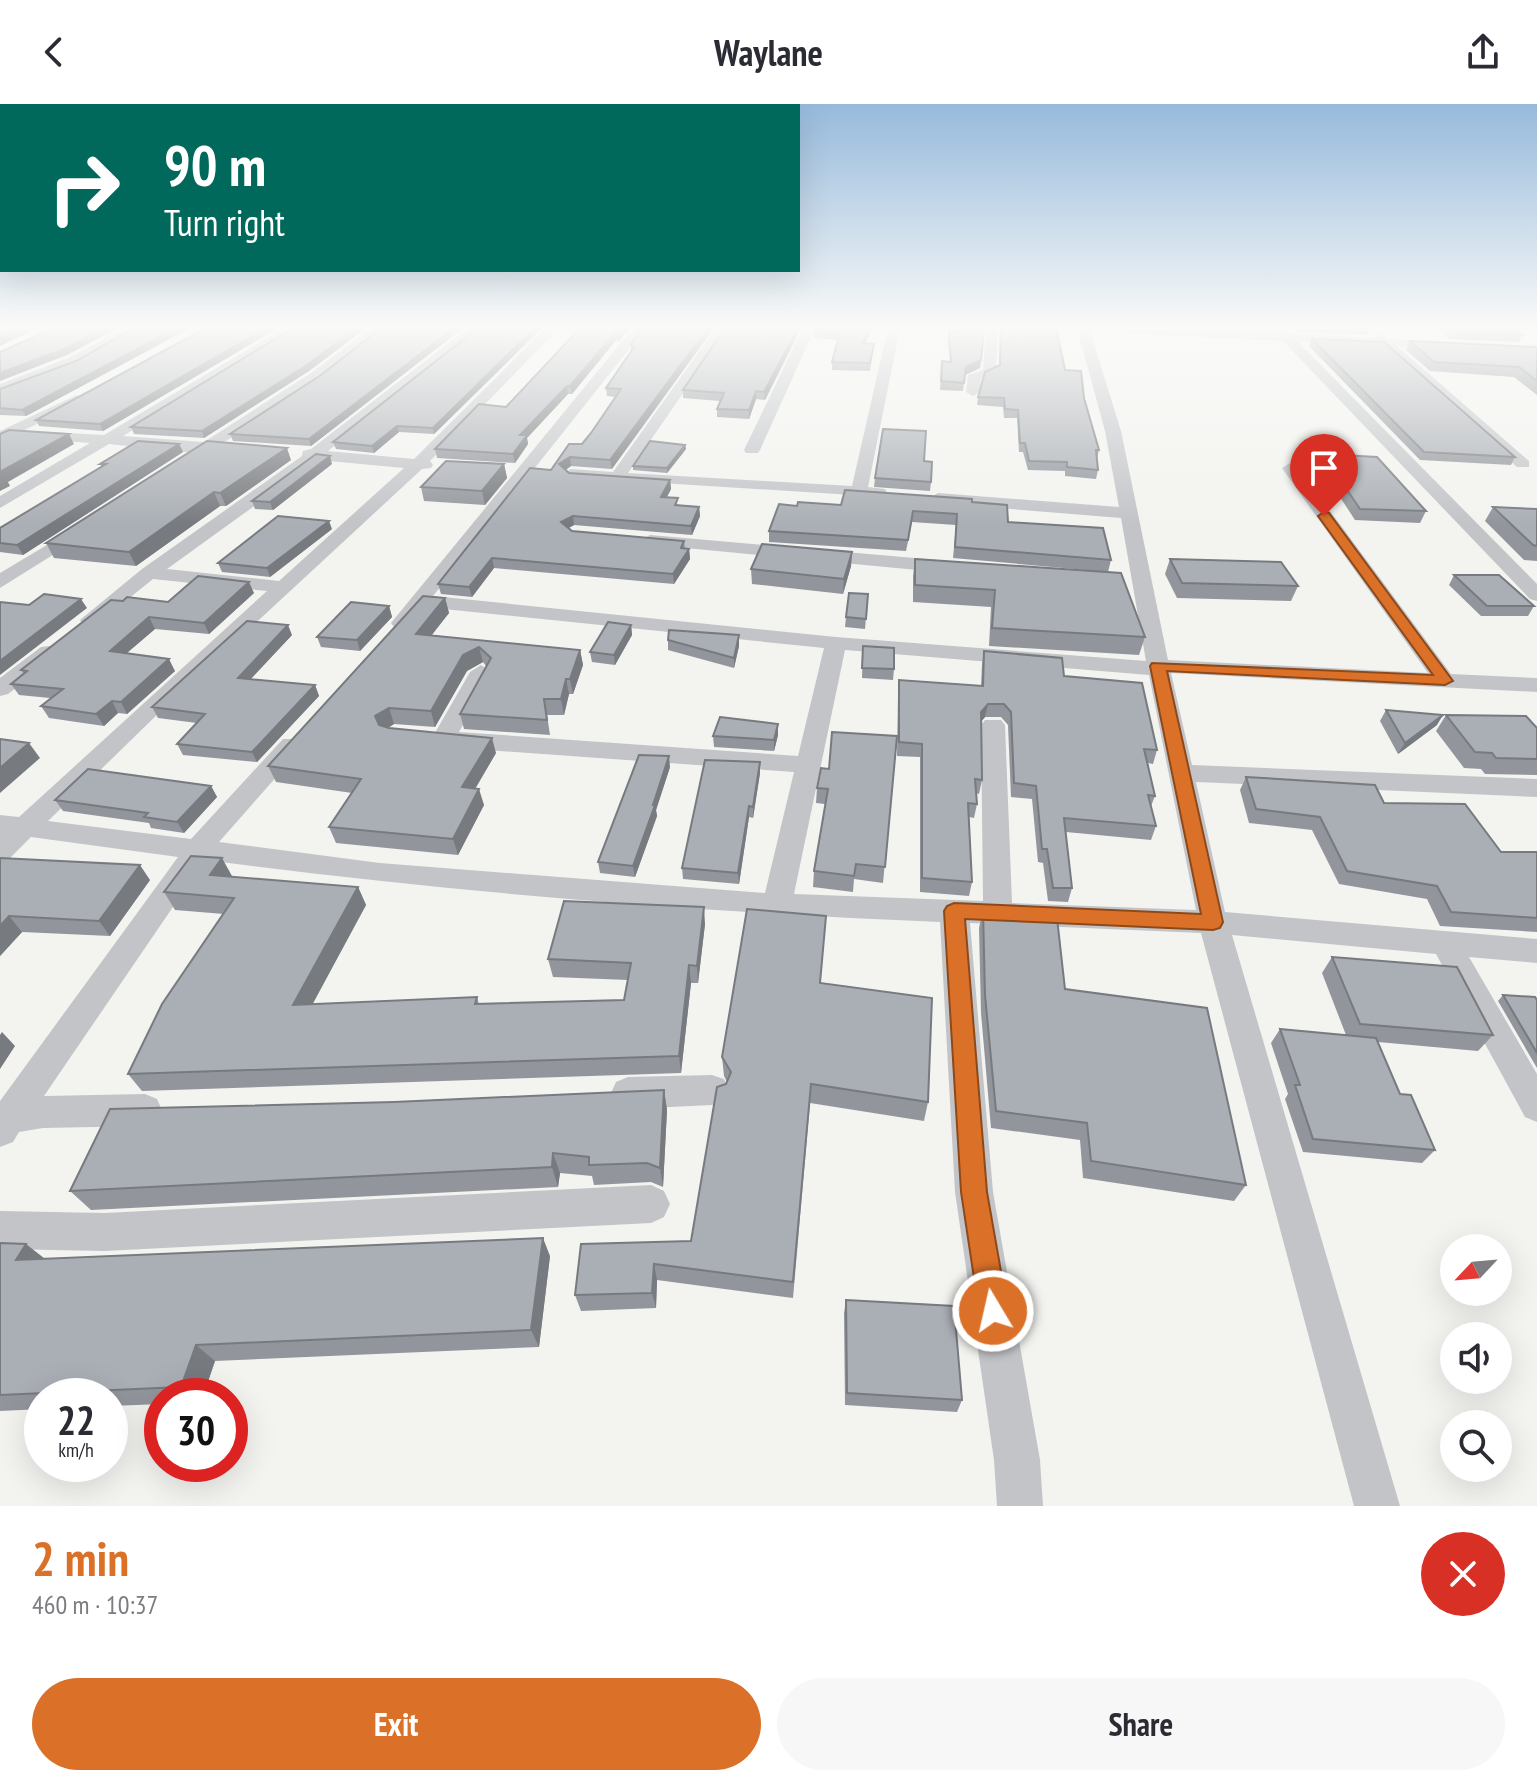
<!DOCTYPE html>
<meta charset="utf-8">
<style>
body{margin:0;font-family:"PT Sans Narrow",sans-serif;background:#f7f7f7;color:#2b2b33;height:100vh;display:flex;flex-direction:column;font-size:30px;white-space:nowrap}
*{box-sizing:border-box;margin:0}
p{font-size:26px;color:#7c7c81}
.icon{flex:none;width:44px;height:44px;fill:none;stroke:currentColor;stroke-width:2;stroke-linecap:round;stroke-linejoin:round}
.map{position:relative;height:1402px;overflow:hidden}
.details{display:flex;flex-direction:column;background:#fff;flex:1}
.details>*{flex:none}
.hud{position:absolute;left:0px;top:0px;width:800px;height:168px;box-shadow:0 8px 32px #0002;background:#00695c;color:#fff;overflow:hidden}
.needle{width:52px;rotate:244deg}
.tools{position:absolute;left:1440px;top:1130px;display:grid;gap:16px}
.tools a{display:grid;place-items:center;width:72px;height:72px;border-radius:50%;background:#fff;box-shadow:0 8px 32px #0002;font-size:40px}
.speed{position:absolute;left:24px;top:1274px;display:flex;gap:16px;font-size:40px;font-weight:700;text-align:center}
.speed>*{display:grid;place-content:center;width:104px;height:104px;border-radius:50%;background:#fff;box-shadow:0 8px 32px #0002;line-height:1}
.speed small{font-size:20px;font-weight:400}
.speed .limit{border:12px solid #d22;background:#fff;color:#111}
.pin{position:absolute;display:grid;place-items:center;width:68px;height:68px;color:#fff;margin:-82px -34px;border-radius:50% 50% 50% 0;rotate:-45deg;box-shadow:0 0 8px #0007}
.pin .icon{rotate:45deg}
.me{position:absolute;width:88px;margin:-44px;rotate:351deg;stroke-linejoin:round;filter:drop-shadow(0 0 6px #0008)}
.turn{display:flex;align-items:center;gap:28px;height:168px;padding:0 32px;font-size:36px}
.turn .icon{width:104px;height:104px;stroke-width:2.5}
.turn b{display:block;font-size:56px;line-height:68px}
.round{display:grid;place-items:center;flex:none;width:84px;height:84px;border-radius:42px;background:#f7f7f7}
.head{display:flex;align-items:center;justify-content:space-between;height:136px;padding:0 32px}
h1{font-size:48px;font-weight:600;line-height:60px;color:#db7128}
.primary-button{display:flex;gap:16px;margin-top:auto;padding:16px 32px}
.primary-button a{flex:1;height:92px;border-radius:48px;background:#db7128;color:#fff;font-size:32px;font-weight:600;line-height:92px;text-align:center}
.primary-button a+a{background:#f7f7f7;color:#2b2b33}
header{display:flex;justify-content:space-between;align-items:center;height:104px;padding:0 32px;background:#fff;font-size:36px;font-weight:600}
.map>svg:first-child{display:block}
</style>
<header><svg class="icon" aria-label="back" viewBox="0 0 24 24"><path d="M15 5l-7 7 7 7"/></svg>Waylane<svg class="icon" aria-label="share" viewBox="0 0 24 24"><path d="M12 15V3M7 8l5-5 5 5M5 13v7h14v-7"/></svg></header>
<div class="map">
<svg width="1537" height="1402" viewBox="0 0 1537 1402">
<rect width="100%" height="100%" fill="#f3f4f0"/>
<g fill="none" stroke-linecap="round" stroke-linejoin="round">
<path fill="#c2c4c8" fill-rule="evenodd" d="M125 224H141L78 260 0 289V280L68 254Z
M284 224H299L123 332 204 338 311 269 371 224H385L321 275 223 339 239 342V348L204 350 109 340 0 404V392L90 339 37 335 29 330 32 327 104 331Z
M468 224H482L328 347 414 355 546 224H559L430 357 433 361 431 364 422 365 165 603 48 717 191 735 283 635H301L304 640 301 645 219 738 380 759 765 789 794 668 459 644 436 639 432 634 470 568 481 561 492 568 459 628 798 652 824 544 424 503 408 523H394L391 519 633 224H646L433 492 836 533 1146 557 1121 414 938 399 930 394 938 389 1119 403 1105 327 1077 224H1089L1121 327 1168 556 1428 569 1282 364 1290 359 1296 361 1451 570 1537 574V588L1171 569 1192 661 1537 675V693L1196 678 1225 808 1537 835V859L1469 853 1537 970V1018L1525 1013 1436 850 1232 831 1400 1402H1354L1201 829 970 819 993 1088 1040 1356 1043 1402H997L994 1356 955 1088 940 818C694 808 449 788 205 756L44 992 145 990 157 995 162 1006 157 1017 145 1022 43 1024 19 1028 13 1038 0 1043V997L178 753 31 733 10 754 0 757V711L19 713 267 487 153 475 97 520H83L80 516 142 465 302 352 303 347 311 345ZM318 356 404 364 279 477 167 465ZM845 546 1149 571 1196 806 1012 799 1005 621 1001 616H985L981 621 983 797 794 790Z
M716 224H728L628 369 852 382 888 224H900L868 383 885 385 887 389 885 393 565 373 563 370 571 365 613 368Z
M803 224H815L760 346 758 349H746L744 346Z
M986 224H998L996 269 981 274 980 288 973 292 966 288 968 271 983 266Z
M1097 224 1275 229 1276 224H1284L1289 230 1373 234 1379 229 1388 235 1446 238V244L1442 245 1397 242 1529 357V363H1517L1381 242 1297 237 1537 480V497L1530 495 1283 237 1103 228Z
M77 291 84 295 82 298 0 338V327Z
M77 423 86 428 83 432 0 484V469Z
M650 431 949 457 959 463 949 469 644 440 641 436Z
M49 542 57 543 60 548 57 553 8 590 0 592V574L41 543Z
M712 971 724 975 729 986 724 997 712 1001 628 1005 616 1000 611 989 616 978 628 973Z
M651 1081 664 1087 670 1100 664 1113 651 1119 105 1147 0 1145V1107L105 1109Z"/>
</g>
<path fill="#92969c" d="M134 224H190L26 312 0 311V285L76 257Z
M206 224H278L103 327 39 322 36 316Z
M293 224H366L309 267 204 334 134 330 131 323Z
M381 224H463L311 342 233 337 230 330 321 271Z
M478 224H542L434 330 399 328 374 349 336 345 333 338Z
M580 224H630L618 238 616 236 572 290H568L527 334 528 340 515 359 437 354 435 345 506 303Z
M643 224 612 365 571 362 566 366 569 369 670 376 671 385 667 393 679 401 699 403 700 412 692 431 574 421 568 424 572 427 684 437 685 444 689 445 690 455 674 480 494 464 472 493 441 490 438 480 551 366 582 340 591 329 616 293 607 292 606 284 631 247V240Z
M725 224H801L765 296 756 295 749 315 717 313V305L720 297 683 294V286Z
M814 224H873L865 240H874L870 267 832 266V258L838 236 814 234Z
M953 224H984L980 264 965 271 963 287 940 286 942 257 950 258 948 235 949 228H954Z
M1000 224H1058L1057 226 1065 266 1084 294 1099 346 1097 355 1098 366 1096 375 1065 372V367L1028 366 1023 348H1019L1017 314H1004L1003 303 977 301 978 293 999 262Z
M1291 224H1370L1367 231 1293 227Z
M1439 224H1515L1522 231 1519 238 1450 235Z
M1312 235 1515 353 1511 361 1420 356 1309 242Z
M1410 237 1537 243V291L1514 273 1430 267 1406 246Z
M179 340 183 348 23 451 0 448V424L102 363 100 360Z
M685 341 686 345 667 369 633 366V362Z
M1323 350 1426 407 1420 419 1355 416 1319 361Z
M291 356 226 402H220L136 462 54 454 46 439Z
M924 357 931 378 930 387 874 383 875 374Z
M332 360 273 406 255 405 252 397Z
M504 360 507 374 485 401 424 397 421 383Z
M972 398 1008 418 1111 456 1108 468 953 454 956 421 912 418 906 447 769 438V427L797 402Z
M1493 403 1537 405V457L1524 456 1485 417Z
M332 425 270 473 222 468 218 459Z
M852 448 851 462 843 490 752 480 751 465Z
M915 455 1145 533 1139 551 989 542 991 503 913 498V472Z
M1170 455 1298 482 1291 497 1177 494 1165 470Z
M1454 471 1534 502 1528 512H1481L1449 481Z
M254 489 209 530 155 525 127 549 175 567 127 610 118 609 104 622 49 614 41 602 50 594 19 591 11 580 24 570 21 566 123 497 168 498Z
M868 490 865 525 845 523 846 513Z
M445 494 449 509 431 531 580 546 583 561 573 590H569L564 611H547L550 631 464 625 460 610 486 562 483 558 467 567 435 623 394 620 388 624 496 649 475 684 484 701 458 751 336 739 329 723 352 689 276 678 268 662Z
M389 502 392 513 360 547 321 543 317 533Z
M631 521 632 531 615 561 592 558 590 548Z
M292 531 251 575 315 581 319 592 257 658 183 651 177 640 197 619 158 614 152 603Z
M739 531V542L734 564 668 546V536Z
M863 542 894 565 893 576 862 574Z
M984 547 1064 572 1157 646 1153 660 1148 659 1155 692 1151 702 1156 722 1151 736 1066 728 1072 784 1068 798 1048 797 1043 759 1038 758 1032 695 1011 693 1008 621 1001 613H985L981 618 982 676 979 690 976 689 977 700 974 714 969 713 972 778 969 792 920 788V653L897 652 898 590 899 576 981 582 982 560Z
M1386 606 1437 621 1398 650 1380 617Z
M1446 611 1537 624V671L1485 670 1481 665 1464 664 1436 627Z
M778 631 774 647 714 643 713 632Z
M897 632 883 779 854 775 853 788 813 783 814 767 825 700 816 699 817 684 829 665Z
M670 663 656 706 657 712 635 773 600 769 598 758Z
M760 669 753 714 749 713 739 780 683 775 682 764Z
M1246 673 1384 699 1501 748H1537V828L1440 822 1427 795 1339 780 1312 726 1249 719 1240 686Z
M211 682 217 693 184 729 151 724 149 719 63 707 55 696Z
M0 754 150 776 110 832 22 828 0 852Z
M232 772 231 773 358 783 366 801 312 900 477 893 479 900 624 896 628 876 553 873 548 855 705 820 698 879H691L681 969 142 987 128 970 224 810 175 806 164 788Z
M983 806 1065 885 1246 1081 1234 1097 1083 1074 1080 1036 991 1024 981 909 979 824Z
M1332 853 1493 931 1478 947 1378 938 1400 990 1435 1046 1422 1059 1303 1048 1285 995 1288 990 1271 939 1280 925 1346 931 1322 869Z
M820 879 928 998 924 1017 810 999 793 1194 657 1176 656 1204 581 1207 575 1191 691 1137 727 978 724 972 722 953Z
M1503 891 1537 896V964L1498 897Z
M664 986 667 1006 663 1083 651 1078 594 1081 592 1072 560 1069 558 1083 91 1106 70 1087 394 998Z
M0 1139 45 1155 550 1152 539 1243 215 1257 203 1292H162V1300L110 1302V1292H42V1305L0 1307Z
M846 1196 962 1296 957 1308 845 1301 844 1209Z"/>
<path fill="#777a7f" d="M23 224H38L0 242V235Z
M105 224H118L67 251 0 277V269Z
M177 224H190L26 312 22 306Z
M266 224H278L103 327 100 320Z
M356 224H366L309 267 204 334 202 327Z
M454 224H463L311 342 309 335Z
M535 224H542L434 330 433 324Z
M623 224H630L618 238 617 230Z
M708 224H714L612 365 610 356Z
M798 224H801L765 296 764 288Z
M869 224H873L861 247 862 239Z
M615 229 616 236 572 290 570 282Z
M981 256 980 264 965 271 966 263Z
M567 282 568 290 527 334 528 340 515 359 513 350 520 331Z
M756 287V295L749 315V306Z
M397 322 399 328 374 349 372 342Z
M69 330 74 340 8 378 10 382 0 387V368Z
M179 340 183 348 23 451 17 441Z
M685 341 686 345 667 369V364Z
M287 344 291 356 226 402 220 389Z
M330 352 332 360 273 406 270 398Z
M570 353 571 362 560 369 559 360Z
M504 360 507 374 485 401 482 387Z
M670 376 671 385 662 402 661 393Z
M214 388 220 402 136 462 129 448Z
M699 403 700 412 692 431 691 422Z
M573 412 574 421 562 428 561 418Z
M329 417 332 425 270 473 267 464Z
M689 445 690 455 674 480 673 470Z
M852 448 851 462 843 490 844 475Z
M492 454 494 464 472 493 469 483Z
M249 478 254 489 209 530 204 519Z
M445 494 449 509 421 545 416 530Z
M81 495 87 504 0 571V557Z
M389 502 392 513 360 547 357 536Z
M149 513 155 525 116 558 110 547Z
M288 521 292 531 242 584 238 574Z
M631 521 632 531 615 561 614 551Z
M739 531V542L734 564V554Z
M479 543 483 558 467 567 435 623 431 607 463 551Z
M580 546 583 561 573 590 570 575Z
M169 555 175 567 127 610 121 598Z
M566 575 569 590 564 611 561 595Z
M315 581 319 592 257 658 252 648Z
M112 597 118 609 104 622 96 610Z
M988 600 985 613 978 621 981 608Z
M389 604 394 620 381 628 375 612Z
M1443 611 1437 621 1398 650 1405 639Z
M778 620V631L774 647V636Z
M492 634 496 649 467 699 462 683Z
M29 639 40 654 0 689V664Z
M669 652 670 663 656 706 657 712 635 773 633 762Z
M760 658V669L753 714V703Z
M211 682 217 693 184 729 177 718Z
M479 685 484 701 458 751 453 735Z
M749 702V713L739 780 738 769Z
M222 754 232 772 220 789 210 771Z
M140 761 150 776 110 832 99 817Z
M358 783 366 801 303 918 293 901Z
M704 803 705 820 698 879 697 862Z
M9 812 22 828 0 852V822Z
M689 861 691 879 681 969 679 952Z
M2 928 15 942 0 965V931Z
M664 986 667 1006 663 1083 660 1064Z
M553 1049 560 1069 558 1083 552 1063Z
M543 1134 550 1152 539 1243 531 1226Z
M26 1140 49 1158 16 1156Z
M654 1160 657 1176 656 1204 652 1189Z
M196 1241 215 1257 203 1292H193L181 1283Z"/>
<path fill="#aaafb5" stroke="#777a7f" stroke-width="2" d="M0 224H23L0 235Z
M53 224H105L64 245 0 269V248Z
M134 224H177L22 306 0 304V285L76 257Z
M206 224H266L100 320 36 316Z
M293 224H356L307 261 202 327 131 323Z
M381 224H454L309 335 230 330 321 271Z
M478 224H535L433 324 397 322 372 342 333 338Z
M580 224H623L617 230 615 229 570 282H567L520 331H527L513 350 435 345 479 300 506 303Z
M643 224H708L610 356 570 353 559 360 569 369 670 376 661 393 678 394 675 401 699 403 691 422 573 412 561 418 572 427 684 437 681 444 689 445 673 470 492 454 469 483 438 480 530 364 551 366 569 340H582L591 329 621 285 606 284 634 243 631 240Z
M725 224H798L764 288 756 287 749 306 717 305 724 289 683 286Z
M814 224H869L862 239 874 240 870 259 832 258 840 228 814 227Z
M957 224H984L981 256 966 263 964 279 941 277 942 257 951 258 949 228H958Z
M1001 224H1056L1065 266 1081 267 1084 294 1099 346H1096L1098 366 1067 363V358L1029 357 1025 339H1020L1018 306 1005 305 1004 294 978 293 985 268 1000 261Z
M1450 224H1515L1522 231 1454 227Z
M1312 235 1384 238 1515 353 1424 348Z
M1410 237 1537 243V277L1519 263 1434 258Z
M883 325 926 327 924 357 932 358 931 378 875 374Z
M9 326 69 330 0 368V330Z
M138 337 179 340 17 441 0 439V424L106 360H100Z
M207 337 287 344 220 389 214 388 129 448 46 439Z
M650 337 685 341 667 364 633 362Z
M316 350 330 352 270 398 252 397Z
M1323 350 1377 353 1426 407 1360 405Z
M446 357 504 360 482 387 421 383Z
M845 386 972 395V398L1007 401 1008 418 1103 424 1111 456 955 443 957 410 913 407 908 436 769 427 779 400 797 402 798 398 841 401Z
M1493 403 1537 405V442L1533 441Z
M278 412 329 417 267 464 218 459Z
M762 440 852 448 844 475 751 465Z
M915 455 1121 469 1145 533 992 524 995 486 915 481Z
M1170 455 1281 458 1298 482 1182 479Z
M1454 471H1499L1534 502H1487Z
M198 472 249 478 204 519 149 513 110 547 169 555 121 598 112 597 96 610 41 602 63 585 11 580 27 567 21 566 111 496 123 497 127 493 168 498Z
M849 489 868 490 866 515 846 513Z
M44 490 81 495 0 557V498L29 501Z
M423 492 445 494 416 530 580 546 570 575H566L561 595H544L547 616 460 610 491 554 479 543 463 551 431 607 389 604 375 612 379 621 389 624 492 634 462 683 479 685 453 735 329 723 361 675 268 662Z
M351 498 389 502 357 536 317 533Z
M247 517 288 521 238 574 315 581 252 648 177 640 205 610 152 603Z
M608 518 631 521 614 551 590 548Z
M669 526 739 531 734 554 668 536Z
M863 542 894 544V565L862 564Z
M984 547 1062 554 1064 572 1142 579 1157 646 1144 645 1155 692 1148 691 1156 722 1064 714 1072 784H1053L1047 745H1042L1036 682 1014 679 1011 608 1004 600H988L981 608 982 676 975 675 977 700 968 699 972 778 922 774V640L899 638V576L983 582Z
M1386 606 1443 611 1405 639Z
M1446 611 1526 612 1537 624V655L1496 654 1492 649 1475 648Z
M720 613 778 620 774 636 713 632Z
M832 628 897 632 885 763 856 760 854 772 814 767 828 685 817 684 821 664 829 665Z
M0 635 29 639 0 664Z
M639 651 669 652 653 701H655L633 762 598 758Z
M705 656 760 658 753 703 749 702 738 769 682 764Z
M88 665 211 682 177 718 144 713 148 709 55 696Z
M1246 673 1375 681 1384 699 1465 700 1501 748H1537V814L1451 808 1437 782 1347 767 1320 713 1256 705Z
M191 752 222 754 210 771 358 783 293 901 477 893 475 900 624 896 631 859 548 855 564 797 704 803 697 862 689 861 679 952 128 970 162 900 234 794 164 788Z
M0 754 140 761 99 817 9 812 0 822Z
M747 805 826 812 820 879 932 894 928 998 811 980 793 1178 654 1160 652 1189 575 1191 581 1140 691 1137 717 983 726 980 731 968 722 953Z
M983 806 1057 814 1065 885 1207 904 1246 1081 1091 1057 1087 1019 996 1007 985 891Z
M1332 853 1457 863 1493 931 1360 920Z
M1503 891 1535 893 1537 896V949Z
M1280 925 1376 934 1400 990 1411 991 1435 1046 1313 1035 1295 981H1300Z
M664 986 660 1064 647 1059 589 1061V1053L553 1049 552 1063 70 1087 110 1005 394 998Z
M543 1134 531 1226 196 1241 181 1283 0 1291V1139L26 1140 16 1156Z
M846 1196 954 1202 962 1296 847 1289Z"/>
<linearGradient id="sky" x2="0" y2="1"><stop stop-color="#96badc"/><stop offset="0.53" stop-color="#fafaf8"/><stop offset="1" stop-color="#fafaf8" stop-opacity="0"/></linearGradient>
<rect width="1537" height="421" fill="url(#sky)"/>
<path fill="#db7128" stroke="#8e491a" stroke-width="2" d="M1324 408 1329 409 1453 577 1445 581 1167 567 1223 818 1220 824 1213 826 965 815 987 1088 1008 1207 1004 1218 993 1222 983 1218 979 1207 961 1088 944 807 947 802 954 799 1201 810 1150 562 1152 559 1433 571 1318 412Z"/>
</svg>
<div class="tools">
<a><svg class="needle" viewBox="-14 -14 28 28"><path d="M0-13l5 13h-10z" fill="#e53935"/><path d="M0 13l5-13h-10z" fill="#7c7c81"/></svg></a>
<a><svg class="icon" aria-label="sound" viewBox="0 0 24 24"><path d="M4 9h4l5-4v14l-5-4H4zM17 9q2 3 0 6"/></svg></a>
<a><svg class="icon" aria-label="search" viewBox="0 0 24 24"><circle cx="10" cy="10" r="6"/><path d="M15 15l6 6"/></svg></a>
</div>
<div class="speed"><div>22<small>km/h</small></div><div class="limit">30</div></div>
<div class="pin" style="left:1324px;top:412px;background:#d93025"><svg class="icon" aria-label="arrive" viewBox="0 0 24 24"><path d="M6 21V4h12l-3 4 3 4H6"/></svg></div>
<svg class="me" style="left:993px;top:1207px" viewBox="-20 -20 40 40"><circle r="17" fill="#db7128" stroke="#fff" stroke-width="3"/><path d="M0-11L8 9 0 5-8 9z" fill="#fff"/></svg>
<div class="hud">
<div class="turn"><svg class="icon" aria-label="right" viewBox="0 0 24 24"><path d="M7 20v-9h11M14 6l5 5-5 5"/></svg><div><b>90 m</b>Turn right</div></div>
</div>
</div>
<section class="details">
<div class="head"><div><h1>2 min</h1><p>460 m · 10:37</p></div><a class="round" style="background:#d93025;color:#fff"><svg class="icon" aria-label="close" viewBox="0 0 24 24"><path d="M6 6l12 12M18 6L6 18"/></svg></a></div>
<div class="primary-button"><a>Exit</a><a>Share</a></div>
</section>
